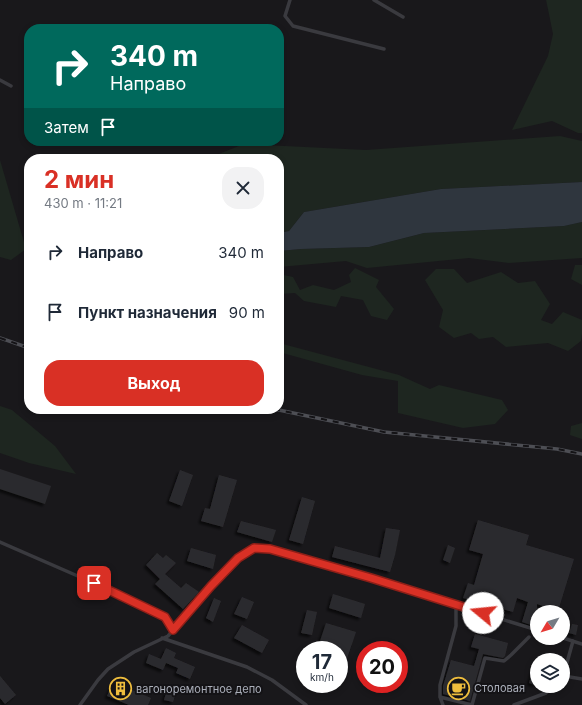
<!DOCTYPE html>
<html lang="ru">
<meta charset="utf-8">
<style>
body{margin:0;font-family:Inter,sans-serif;background:#f2f2f3;color:#1f2937;height:100vh;display:flex;flex-direction:column;font-size:15px;white-space:nowrap}
*{box-sizing:border-box;margin:0}
p{font-size:13px;color:#747a83}
.icon{flex:none;width:22px;height:22px;fill:none;stroke:currentColor;stroke-width:2;stroke-linecap:round;stroke-linejoin:round}
.map{position:relative;flex:1;overflow:hidden}
.sheet{position:absolute;left:24px;top:154px;width:260px;height:260px;display:flex;flex-direction:column;background:#fff;border-radius:16px;box-shadow:0 2px 6px #0003}
.sheet>*{flex:none}
.hud{position:absolute;left:24px;top:24px;width:260px;height:122px;border-radius:16px;box-shadow:0 2px 6px #0003;background:#00695c;color:#fff;overflow:hidden}
.needle{width:26px;rotate:232deg}
.tools{position:absolute;left:530px;top:605px;display:grid;gap:8px}
.tools a{display:grid;place-items:center;width:40px;height:40px;border-radius:50%;background:#fff;box-shadow:0 2px 6px #0003;font-size:20px}
.speed{position:absolute;left:296px;top:641px;display:flex;gap:8px;font-size:20px;font-weight:700;text-align:center}
.speed>*{display:grid;place-content:center;width:52px;height:52px;border-radius:50%;background:#fff;box-shadow:0 2px 6px #0003;line-height:1}
.speed small{font-size:10px;font-weight:400}
.speed .limit{border:6px solid #d22;background:#fff;color:#111}
.pin{position:absolute;display:grid;place-items:center;width:34px;height:34px;color:#fff;margin:-17px;border-radius:8px;box-shadow:0 2px 6px #0006}
.me{position:absolute;width:44px;margin:-22px;rotate:287deg;stroke-linejoin:round;filter:drop-shadow(0 0 3px #0008)}
.turn{display:flex;align-items:center;gap:14px;height:84px;padding:0 20px;font-size:18px}
.turn .icon{width:52px;height:52px;stroke-width:2.5}
.turn b{display:block;font-size:28px;line-height:34px}
.then{display:flex;align-items:center;height:38px;padding:0 20px;background:#0003;gap:8px;font-size:15px}
.round{display:grid;place-items:center;flex:none;width:42px;height:42px;border-radius:16px;background:#f2f2f3}
.headline{display:flex;align-items:center;justify-content:space-between;height:68px;padding:0 20px}
h1{font-size:24px;font-weight:700;line-height:30px;color:#d93025}
.action{display:flex;gap:8px;margin-top:auto;padding:8px 20px}
.action a{flex:1;height:46px;border-radius:16px;background:#d93025;color:#fff;font-size:16px;font-weight:700;line-height:46px;text-align:center}
ul{padding:0;list-style:none}
li{display:flex;align-items:center;gap:12px;height:60px;padding:0 20px}
li div{flex:1}
li b{display:block;font-size:15px}
li em{font-style:normal}
.map>svg:first-child{display:block}
</style>
<div class="map">
<svg width="582" height="705" viewBox="0 0 582 705">
<defs>
<filter id="shadow"><feDropShadow dx="-2.5" dy="2.5" stdDeviation="1" flood-color="#0009"/></filter>
</defs>
<rect width="100%" height="100%" fill="#19181b"/>
<path fill="#1e2620" d="M546 0H582V133H578L552 121 512 130 548 56 553 34 549 14Z
M560 136 582 141V182L441 189 304 212 289 231 279 233V159H206L244 144 366 150Z
M0 160 26 249 11 260 0 257Z
M582 222V258L509 263 469 258 367 268 346 261 279 267V251L301 249 369 247 424 233 564 226Z
M575 265H582V285L571 279Z
M355 268 379 280 376 287 394 309 387 320 371 316 363 300 341 296 336 307 304 301 295 293 279 294V274L293 277 300 290 313 285 334 290 351 282 349 275Z
M436 269H454L467 283 501 272 518 283 535 281 550 304 541 320 552 324 563 312 582 320V334L581 341 568 351 548 343 506 347 493 337 479 339 471 333 454 338 439 327 443 310 425 280Z
M279 343 399 375 430 389 439 385 502 400 508 410 495 424 463 428 398 413V381L362 375 279 352Z
M0 406 12 410 55 446 76 474 29 463 0 453Z
M582 423V439L570 435 571 426Z"/>
<path fill="#2f363e" d="M582 182V222L564 226 424 233 369 247 301 249 279 251V233L289 231 304 212 441 189Z"/>
<path fill="#2c2b2f" filter="url(#shadow)" d="M0 469 51 486 45 504 0 489Z
M180 470 193 475 182 506 169 501Z
M219 475 237 480 223 527 201 521 205 508 210 509Z
M302 497 315 501 303 544 289 540Z
M478 520 529 535 526 545 574 559 558 611 537 604V627L522 622 528 602 517 598 513 612 463 598 468 583 474 585 483 554 469 550Z
M241 521 276 530 272 542 237 532Z
M386 528 400 530 395 555 390 572 332 557 335 546 380 558Z
M448 545 455 548 450 563 443 560Z
M191 548 216 555 213 569 187 561Z
M157 553 163 558 166 555 176 563 165 574 181 588 186 583 199 592 183 609 155 584 160 579 146 565Z
M333 594 365 604 361 618 329 608Z
M242 597 254 602 247 619 234 614Z
M214 598 221 601 213 622 206 618Z
M307 610 317 612 312 635 301 633Z
M326 623 356 632 340 679H339V650H317Z
M572 624 578 625 576 635 569 633Z
M242 625 269 640 262 653 234 638Z
M475 634 508 643 505 656 503 658 483 654 470 701 443 694V686L451 660 474 666 479 649 471 647Z
M166 648 176 653 174 658 195 667 190 679 176 673 178 668 166 663 163 670 146 663 149 654 161 659Z
M535 662H537V679L535 685 529 683Z
M0 676 16 695 5 704 0 698Z
M113 682 151 698 148 705H129L107 696Z
M168 686 177 689 173 702 164 700Z"/>
<g fill="none" stroke-linecap="round" stroke-linejoin="round">
<path stroke="#3a3a3f" stroke-width="3.5" d="M290 0 285 16 293 26 384 49
M374 0 403 17
M0 80 11 86
M0 542 80 577 165 617 173 630
M162 638 247 667 272 680 306 705
M563 638 582 644
M564 676 582 679
M563 677 573 641
M440 697 472 705
M80 705 98 680 108 669 134 652 168 636 211 586 238 558 255 549H270L321 564 537 630
M443 705 440 697V685L456 626V605
M472 705 485 658 504 661 511 655 529 637
M514 705 546 693 554 686"/>
<defs>
<path id="rail" d="M0 338 29 348
M274 409 384 432 557 449 582 454"/>
</defs>
<use href="#rail" stroke="#4d4e54" stroke-width="3.5"/>
<use href="#rail" stroke="#141316" stroke-width="2" stroke-dasharray="6" stroke-linecap="butt"/>
</g>
<g fill="none" stroke-linecap="round" stroke-linejoin="round">
<defs>
<path id="route" d="M94 583 165 617 173 630 211 586 238 558 254 548 270 549 371 578 483 613"/>
</defs>
<use href="#route" stroke="#8d1f18" stroke-width="10"/>
<use href="#route" stroke="#d93025" stroke-width="7"/>
</g>
<defs>
<symbol id="cafe-ring" viewBox="-11 -11 22 22"><circle r="9.5" fill="#141316" stroke="#eebd3d" stroke-width="1.5"/><path d="M-5.5-4.5H6V0H3Q3 3.5 0 3.5H-2.5Q-5.5 3.5-5.5 0ZM3-3.2v2h1.7v-2ZM-6 4.5H4V6H-6Z" fill="#eebd3d"/></symbol>
<symbol id="building-ring" viewBox="-11 -11 22 22"><circle r="9.5" fill="#141316" stroke="#eebd3d" stroke-width="1.5"/><path d="M-4-6H4V6H1V3H-1V6H-4ZM-2.5-4.3h1.7v1.8h-1.7ZM.8-4.3h1.7v1.8H.8ZM-2.5-1h1.7V.8h-1.7ZM.8-1h1.7V.8H.8Z" fill="#eebd3d"/></symbol>
</defs>
<g fill-rule="evenodd">
<use href="#cafe-ring" x="446" y="676" width="25" height="25"/>
<use href="#building-ring" x="108" y="676" width="25" height="25"/>
</g>
<g text-anchor="middle" stroke-width="4" stroke-linejoin="round" paint-order="stroke">
<g font-size="11" fill="#abafba" stroke="#141316" text-anchor="start">
<text x="474" y="692">Столовая</text>
<text x="136" y="693">вагоноремонтное депо</text>
</g>
</g>
</svg>
<div class="tools">
<a><svg class="needle" viewBox="-14 -14 28 28"><path d="M0-13l5 13h-10z" fill="#e53935"/><path d="M0 13l5-13h-10z" fill="#747a83"/></svg></a>
<a><svg class="icon" aria-label="layers" viewBox="0 0 24 24"><path d="M12 4l9 5-9 5-9-5zM3 14l9 5 9-5"/></svg></a>
</div>
<div class="speed"><div>17<small>km/h</small></div><div class="limit">20</div></div>
<div class="pin" style="left:94px;top:583px;background:#d93025"><svg class="icon" aria-label="arrive" viewBox="0 0 24 24"><path d="M6 21V4h12l-3 4 3 4H6"/></svg></div>
<svg class="me" style="left:483px;top:613px" viewBox="-20 -20 40 40"><circle r="19" fill="#fff"/><path d="M0-13L10 11 0 6-10 11z" fill="#d93025"/></svg>
<div class="hud">
<div class="turn"><svg class="icon" aria-label="right" viewBox="0 0 24 24"><path d="M7 20v-9h11M14 6l5 5-5 5"/></svg><div><b>340 m</b>Направо</div></div>
<div class="then">Затем<svg class="icon" aria-label="arrive" viewBox="0 0 24 24"><path d="M6 21V4h12l-3 4 3 4H6"/></svg></div>
</div>
<section class="sheet">
<div class="headline"><div><h1>2 мин</h1><p>430 m · 11:21</p></div><a class="round"><svg class="icon" aria-label="close" viewBox="0 0 24 24"><path d="M6 6l12 12M18 6L6 18"/></svg></a></div>
<ul>
<li><svg class="icon" aria-label="right" viewBox="0 0 24 24"><path d="M7 20v-9h11M14 6l5 5-5 5"/></svg><div><b>Направо</b></div><em>340 m</em></li>
<li><svg class="icon" aria-label="arrive" viewBox="0 0 24 24"><path d="M6 21V4h12l-3 4 3 4H6"/></svg><div><b>Пункт назначения</b></div><em>90 m</em></li>
</ul>
<div class="action"><a>Выход</a></div>
</section>
</div>
